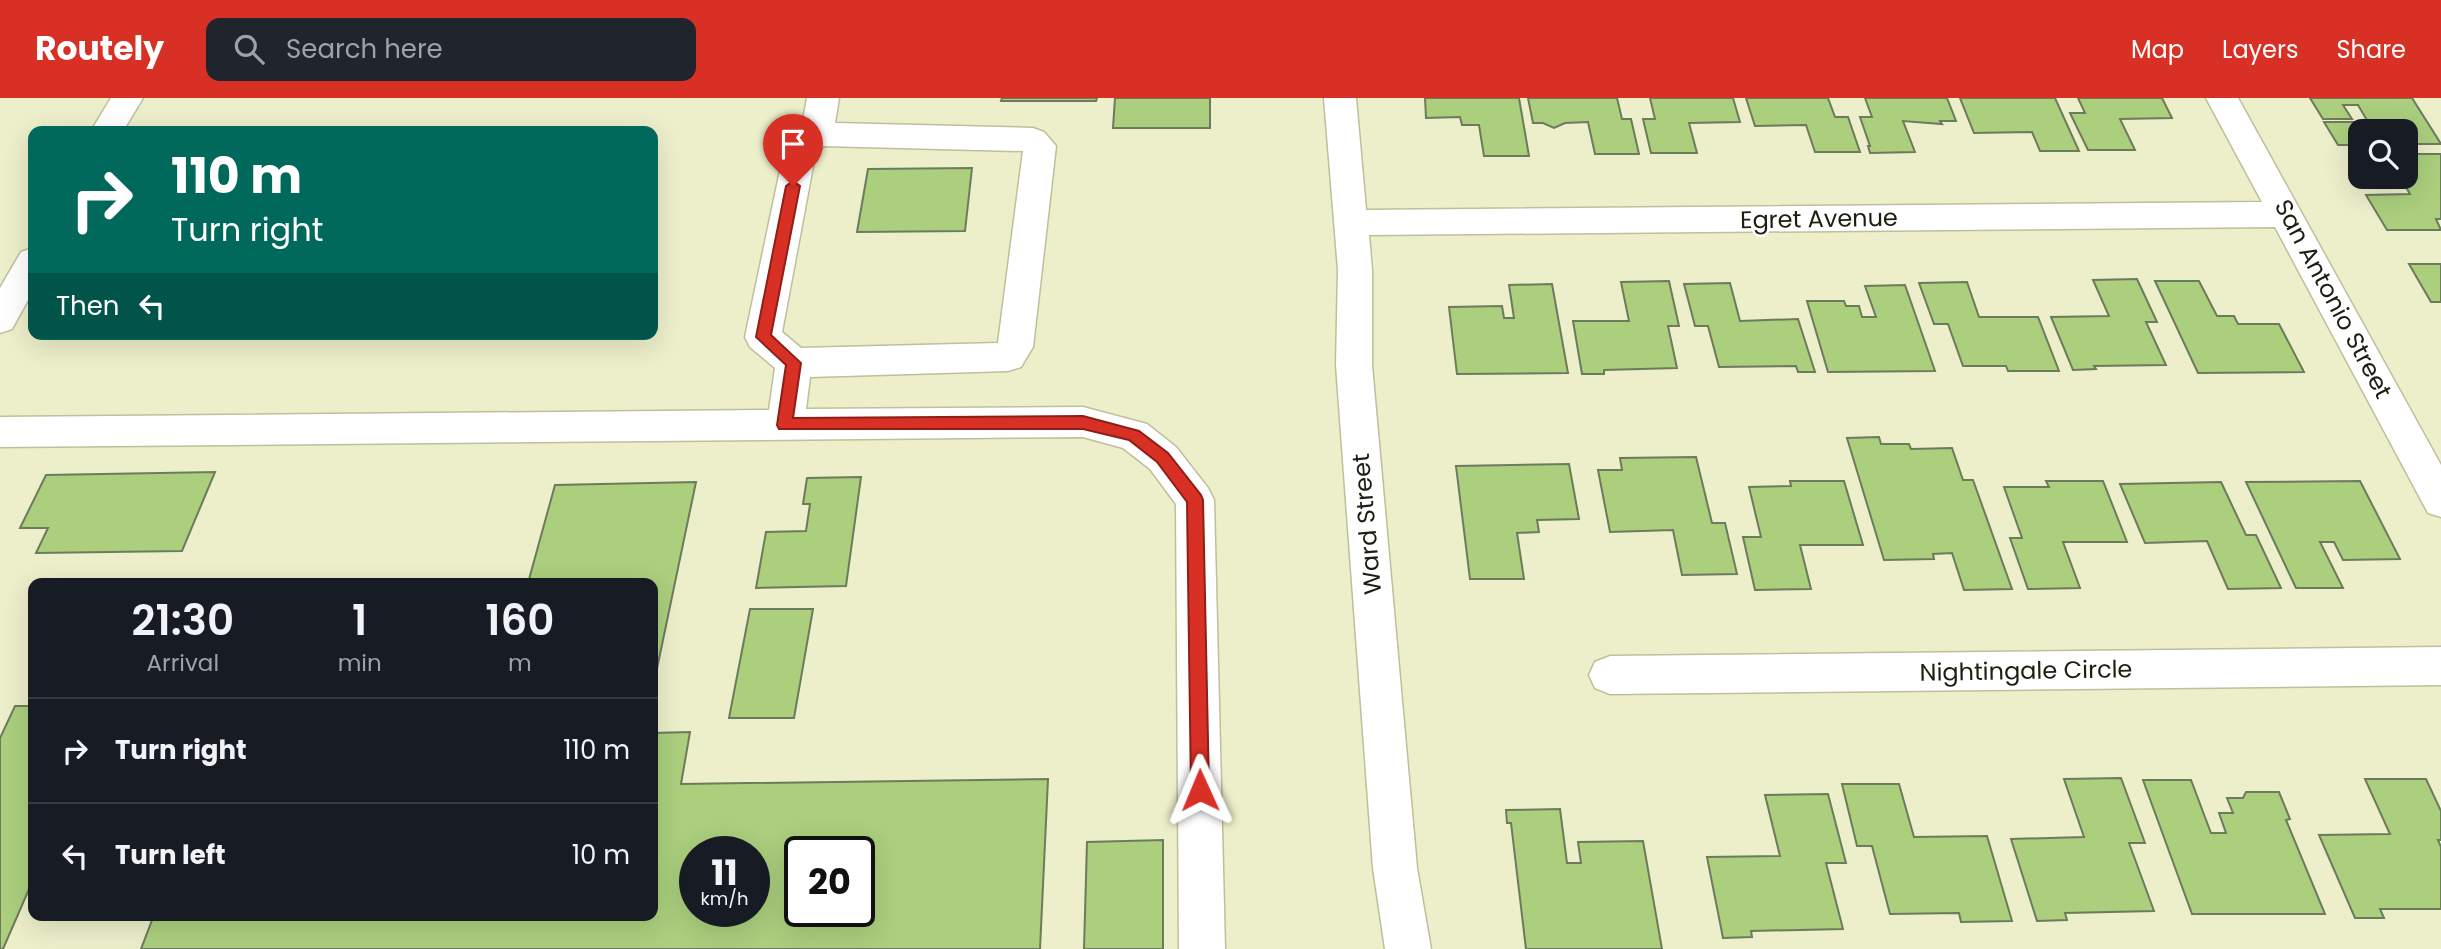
<!DOCTYPE html>
<style>
body{margin:0;font-family:Poppins,sans-serif;background:#20242c;color:#f1f3f6;height:100vh;display:flex;flex-direction:column;font-size:26px;white-space:nowrap}
*{box-sizing:border-box;margin:0}
p{font-size:23px;color:#9ea1a6}
.icon{flex:none;width:38px;height:38px;fill:none;stroke:currentColor;stroke-width:2;stroke-linecap:round;stroke-linejoin:round}
.map{position:relative;flex:1;overflow:hidden}
.details{position:absolute;left:28px;top:480px;width:630px;height:343px;display:flex;flex-direction:column;background:#171b24;border-radius:14px;box-shadow:0 7px 28px #0002}
.details>*{flex:none}
.top-card{position:absolute;left:28px;top:28px;width:630px;height:214px;border-radius:14px;box-shadow:0 7px 28px #0002;background:#00695c;color:#fff;overflow:hidden}
.tools{position:absolute;left:2348px;top:21px;display:grid;gap:14px}
.tools a{display:grid;place-items:center;width:70px;height:70px;border-radius:14px;background:#171b24;box-shadow:0 7px 28px #0002;font-size:35px}
.speed{position:absolute;left:679px;top:738px;display:flex;gap:14px;font-size:35px;font-weight:700;text-align:center}
.speed>*{display:grid;place-content:center;width:91px;height:91px;border-radius:50%;background:#171b24;box-shadow:0 7px 28px #0002;line-height:1}
.speed small{font-size:18px;font-weight:400}
.speed .limit{border:4px solid #111;border-radius:10px;background:#fff;color:#111}
.pin{position:absolute;display:grid;place-items:center;width:60px;height:60px;color:#fff;margin:-72px -30px;border-radius:50% 50% 50% 0;rotate:-45deg;box-shadow:0 0 7px #0007}
.pin .icon{rotate:45deg}
.me{position:absolute;width:77px;margin:-38px;rotate:359deg;stroke-linejoin:round;filter:drop-shadow(0 0 5px #0008)}
.turn{display:flex;align-items:center;gap:24px;height:147px;padding:0 28px;font-size:32px}
.turn .icon{width:91px;height:91px;stroke-width:2.5}
.turn b{display:block;font-size:49px;line-height:60px}
.then{display:flex;align-items:center;height:66px;padding:0 28px;background:#0003;gap:14px;font-size:26px}
.eta{display:flex;justify-content:space-evenly;align-items:center;height:119px;text-align:center}
.eta b{font-size:42px;font-weight:600;line-height:49px}
ul{padding:0;list-style:none}
li{display:flex;align-items:center;gap:21px;height:105px;padding:0 28px;border-top:2px solid #363941}
li div{flex:1}
li b{display:block;font-size:26px}
li em{font-style:normal}
header{display:flex;align-items:center;gap:42px;box-sizing:border-box;height:98px;padding:0 35px;background:#d93025;color:#fff}
header strong{font-size:33px}
nav{display:flex;gap:38px;margin-inline-start:auto;font-size:24px}
.search{width:490px;height:63px;background:#20242c;display:flex;align-items:center;gap:18px;box-sizing:border-box;padding:0 24px;border-radius:14px;color:#9ea1a6;font-size:26px}
.map>svg:first-child{display:block}
</style>
<header>
<strong>Routely</strong>
<div class="search"><svg class="icon" aria-label="search" viewBox="0 0 24 24"><circle cx="10" cy="10" r="6"/><path d="M15 15l6 6"/></svg>Search here</div>
<nav><a>Map</a><a>Layers</a><a>Share</a></nav>
</header>
<div class="map">
<svg width="2441" height="851" viewBox="0 0 2441 851">
<rect width="100%" height="100%" fill="#edeeca"/>
<path fill="#abcf7d" stroke="#6d7b5d" stroke-width="2" fill-rule="evenodd" d="M1002 0H1097L1096 3H1001Z
M1115 0H1210V30H1113Z
M1425 0H1519L1529 58H1484L1479 27H1462L1460 19 1426 20Z
M1528 0H1617L1622 21H1631L1639 56H1595L1588 24 1565 25 1554 30 1543 25H1533Z
M1650 0H1733L1740 24 1689 25 1697 55H1651L1643 21H1655Z
M1746 0H1828L1835 19H1848L1860 54H1815L1806 27 1755 28Z
M1865 0H1947L1956 23H1940L1942 26 1903 23 1915 54 1870 55 1868 48H1870L1860 19H1872Z
M1960 0H2055L2079 53H2040L2032 34 1974 35Z
M2078 0H2162L2172 20 2120 21 2135 52H2088L2070 15H2085Z
M2310 0H2412L2441 46H2406V33H2361V47H2338L2324 24H2368L2358 7H2343L2352 21H2323Z
M2406 56H2441V121H2436L2441 132H2387L2366 97 2410 96 2400 79H2406Z
M972 70 965 133 857 134 868 71Z
M2409 166H2441V204H2431Z
M2137 181 2157 224H2146L2166 267 2094 268 2096 271 2073 272 2051 219 2109 218 2093 182Z
M1669 183 1679 228H1668L1677 270 1604 272V276H1582L1573 223H1629L1621 184Z
M2155 183H2199L2217 218H2234L2238 226H2279L2304 274 2198 275Z
M1967 184 1979 219H2038L2059 273H2008L2006 268H1963L1948 226H1934L1919 185Z
M1730 185 1740 223 1798 221 1815 274H1798L1796 268 1719 269 1708 228H1695L1684 186Z
M1552 186 1568 275 1457 276 1449 209 1502 208 1504 220H1514L1509 187Z
M1905 187 1935 273 1828 274 1807 203H1844L1846 208H1859L1862 219H1876L1865 188Z
M1879 339 1881 346H1909L1911 351 1952 350 1963 382H1973L2012 491 1964 492 1952 455 1933 456 1934 461 1884 462 1847 340Z
M1696 359 1712 425H1725L1737 476 1682 477 1673 432 1610 434 1598 372H1622L1620 360Z
M1569 366 1579 421 1537 422 1539 434 1517 435 1524 481H1470L1456 368Z
M215 374 182 453 36 455 48 430H20L46 377Z
M861 379 846 488 756 490 766 434 806 433 810 406H803L807 380Z
M1790 383H1844L1863 447H1800L1811 491 1755 492 1743 439H1761L1749 389 1791 388Z
M2046 383H2103L2127 444H2063L2080 490 2028 491 2010 440H2022L2004 389H2049Z
M2360 383 2400 461 2343 462 2334 444H2320L2343 490H2296L2246 384Z
M696 384 654 585H653V485H528L555 387Z
M2221 384 2246 437H2256L2281 490 2228 491 2207 443 2145 445 2120 386Z
M750 511H813L794 620H729Z
M15 608H33V782L3 851H0V640Z
M690 634 681 686 1048 681 1040 851H141L154 817H653V635ZM695 754H754V814H695ZM800 754H859V814H800Z
M2121 680 2145 745H2129L2154 813 2065 815 2067 822 2037 823 2011 741 2084 739 2064 681Z
M2365 681H2426L2441 713V742H2438L2441 749V811H2380L2384 820H2355L2319 737 2390 736Z
M2143 682H2191L2211 735H2226L2219 715H2233L2227 700H2243L2246 694H2279L2290 721 2286 722 2325 816H2192Z
M1842 686H1899L1914 739 1987 738 2012 823 1961 824 1959 815 1890 816 1872 748H1857Z
M1828 696 1846 765H1826L1843 831 1751 833 1752 839 1723 840 1707 759 1780 758 1765 697Z
M1560 711 1567 765H1581L1578 744 1643 743 1662 851H1526L1511 725H1507L1506 712Z
M1163 742V851H1084L1087 744Z"/>
<g fill="none" stroke-linecap="round" stroke-linejoin="round">
<defs>
<path id="minor" d="M111 0H143L123 33H91Z
M807 0H839L835 25 1033 30 1044 34 1056 48 1033 249 1021 269 1008 273 810 279 806 311 1083 309 1147 326 1176 349 1208 390 1214 402 1225 851H1179L1176 406 1150 371 1123 350 1083 339 0 349V319L769 312 775 270 750 249 745 239 782 63 802 28ZM823 48 1023 53 998 245 801 250 782 234 814 63Z
M1324 0H1356L1366 112 2262 104 2206 0H2238L2441 367V419L2428 415 2275 129 1369 137 1372 172V267L1417 770 1431 851H1385L1373 770 1336 267 1338 172Z
M33 150V193L12 231 0 235V190L21 154Z
M2441 549V587L1610 596 1595 590 1589 577 1595 564 1610 558Z"/>
</defs>
<use href="#minor" stroke="#bebf9c" stroke-width="3"/>
<use href="#minor" fill="#fff" fill-rule="evenodd"/>
</g>
<path fill="#d93025" stroke="#8d1f18" stroke-width="2" d="M793 83 800 88 771 237 801 265 793 320 1083 318 1139 333 1168 355 1201 397 1203 402 1209 692 1206 699 1200 701 1194 699 1191 692 1187 404 1157 364 1129 342 1083 331H779L777 327 786 267 756 239 786 88Z"/>
<g text-anchor="middle" stroke-width="5" stroke-linejoin="round" paint-order="stroke">
<g font-size="24" fill="#1d1d10" stroke="#fff">
<text transform="translate(1819 121) rotate(-1)" y="8">Egret Avenue</text>
<text transform="translate(2333 201) rotate(62)" y="8">San Antonio Street</text>
<text transform="translate(1367 426) rotate(-95)" y="8">Ward Street</text>
<text transform="translate(2026 573) rotate(-1)" y="8">Nightingale Circle</text>
</g>
</g>
</svg>
<div class="tools">
<a><svg class="icon" aria-label="search" viewBox="0 0 24 24"><circle cx="10" cy="10" r="6"/><path d="M15 15l6 6"/></svg></a>
</div>
<div class="speed"><div>11<small>km/h</small></div><div class="limit">20</div></div>
<div class="pin" style="left:793px;top:88px;background:#d93025"><svg class="icon" aria-label="arrive" viewBox="0 0 24 24"><path d="M6 21V4h12l-3 4 3 4H6"/></svg></div>
<svg class="me" style="left:1200px;top:692px" viewBox="-20 -20 40 40"><path d="M0-17L14 15 0 8-14 15z" fill="#d93025" stroke="#fff" stroke-width="4"/></svg>
<div class="top-card">
<div class="turn"><svg class="icon" aria-label="right" viewBox="0 0 24 24"><path d="M7 20v-9h11M14 6l5 5-5 5"/></svg><div><b>110 m</b>Turn right</div></div>
<div class="then">Then<svg class="icon" aria-label="left" viewBox="0 0 24 24"><path d="M17 20v-9H6M10 6l-5 5 5 5"/></svg></div>
</div>
<section class="details">
<div class="eta">
<div><b>21:30</b><p>Arrival</p></div>
<div><b>1</b><p>min</p></div>
<div><b>160</b><p>m</p></div>
</div>
<ul>
<li><svg class="icon" aria-label="right" viewBox="0 0 24 24"><path d="M7 20v-9h11M14 6l5 5-5 5"/></svg><div><b>Turn right</b></div><em>110 m</em></li>
<li><svg class="icon" aria-label="left" viewBox="0 0 24 24"><path d="M17 20v-9H6M10 6l-5 5 5 5"/></svg><div><b>Turn left</b></div><em>10 m</em></li>
</ul>
</section>
</div>
